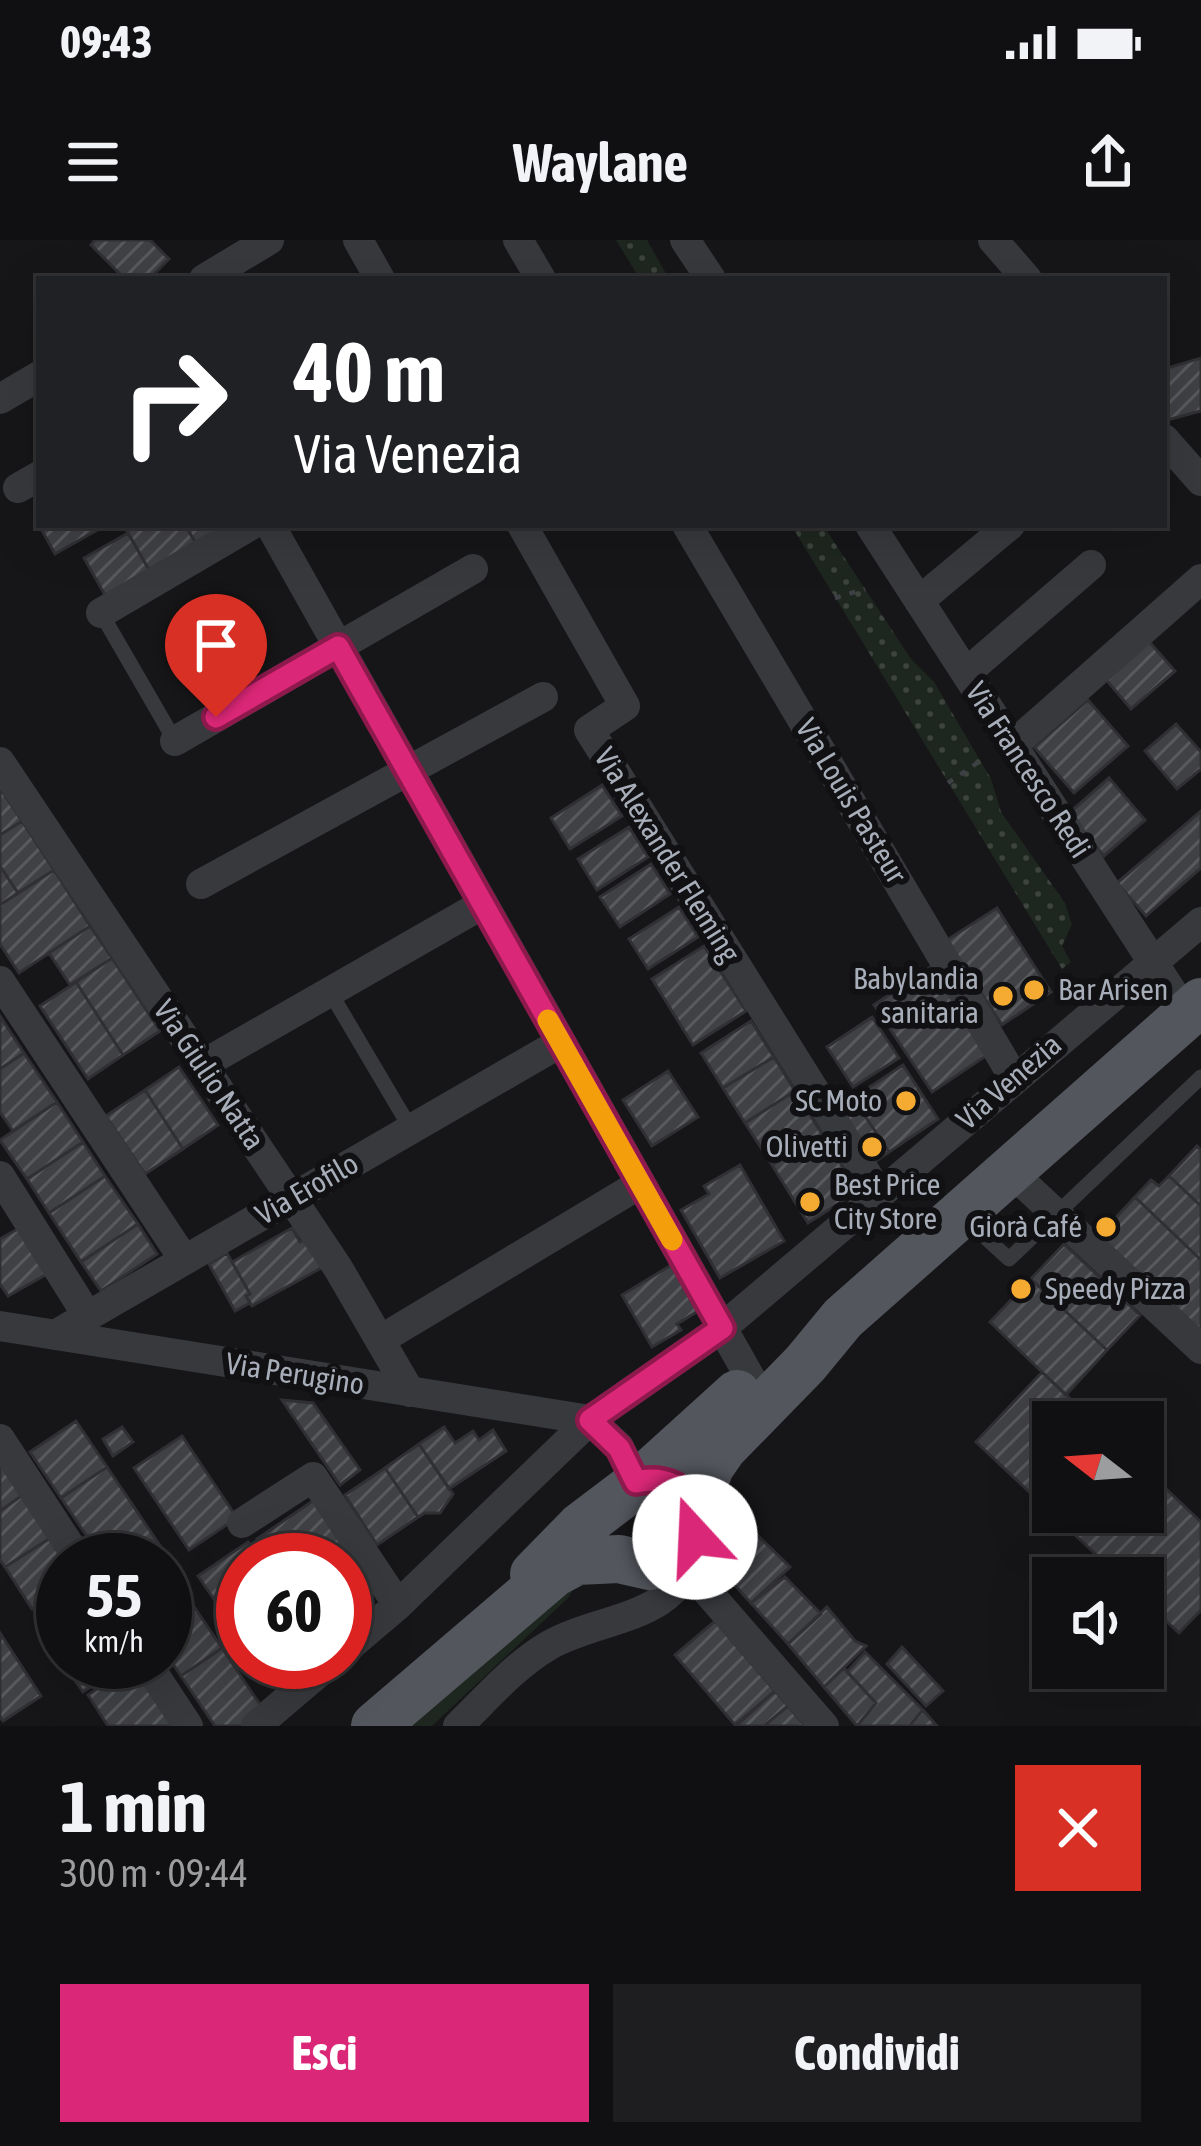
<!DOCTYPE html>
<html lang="it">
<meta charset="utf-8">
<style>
body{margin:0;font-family:"Asap Condensed",sans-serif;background:#1e1e20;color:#f1f3f6;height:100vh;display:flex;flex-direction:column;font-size:45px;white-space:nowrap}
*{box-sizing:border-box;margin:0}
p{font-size:39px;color:#9c9d9f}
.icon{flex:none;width:66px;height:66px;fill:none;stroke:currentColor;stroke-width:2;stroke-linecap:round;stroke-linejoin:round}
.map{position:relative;height:1486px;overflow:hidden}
.details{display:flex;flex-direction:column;background:#101012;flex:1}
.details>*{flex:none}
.top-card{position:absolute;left:36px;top:36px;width:1131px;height:252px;border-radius:0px;box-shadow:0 12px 48px #0002,0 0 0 3px #303032;background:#202124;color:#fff;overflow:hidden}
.needle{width:78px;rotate:287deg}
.buttons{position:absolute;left:1032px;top:1161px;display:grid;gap:24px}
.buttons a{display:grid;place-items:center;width:132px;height:132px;border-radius:0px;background:#101012;box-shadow:0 12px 48px #0002,0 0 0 3px #303032;font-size:60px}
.speed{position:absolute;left:36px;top:1293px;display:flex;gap:24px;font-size:60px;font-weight:700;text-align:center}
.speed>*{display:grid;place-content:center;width:156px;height:156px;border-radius:50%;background:#101012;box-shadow:0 12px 48px #0002,0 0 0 3px #303032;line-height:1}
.speed small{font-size:30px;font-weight:400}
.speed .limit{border:18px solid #d22;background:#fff;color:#111}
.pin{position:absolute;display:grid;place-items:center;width:102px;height:102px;color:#fff;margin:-123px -51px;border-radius:50% 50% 50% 0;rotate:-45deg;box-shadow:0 0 12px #0007}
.pin .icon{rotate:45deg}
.me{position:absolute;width:132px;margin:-66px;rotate:340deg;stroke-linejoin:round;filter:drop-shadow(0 0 9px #0008)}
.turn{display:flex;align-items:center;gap:42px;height:252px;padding:0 60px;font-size:54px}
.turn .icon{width:156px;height:156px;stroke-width:2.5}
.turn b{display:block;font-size:84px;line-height:102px}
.round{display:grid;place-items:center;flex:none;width:126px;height:126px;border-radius:0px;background:#1e1e20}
.overview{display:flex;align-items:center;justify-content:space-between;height:204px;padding:0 60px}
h1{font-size:72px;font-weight:700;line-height:90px}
.action{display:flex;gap:24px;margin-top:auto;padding:24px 60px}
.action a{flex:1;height:138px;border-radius:0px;background:#db2777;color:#fff;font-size:48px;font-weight:700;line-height:138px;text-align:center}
.action a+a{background:#1e1e20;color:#f1f3f6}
.status{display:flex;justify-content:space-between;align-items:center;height:84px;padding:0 60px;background:#101012;direction:ltr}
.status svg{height:33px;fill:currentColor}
header{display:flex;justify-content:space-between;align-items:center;height:156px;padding:0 60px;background:#101012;font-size:54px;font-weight:700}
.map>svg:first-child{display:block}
</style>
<div class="status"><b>09:43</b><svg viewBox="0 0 49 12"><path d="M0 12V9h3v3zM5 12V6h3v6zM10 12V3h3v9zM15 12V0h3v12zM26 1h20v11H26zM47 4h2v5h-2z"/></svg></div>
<header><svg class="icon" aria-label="menu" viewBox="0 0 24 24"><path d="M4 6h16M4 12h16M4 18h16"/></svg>Waylane<svg class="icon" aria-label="share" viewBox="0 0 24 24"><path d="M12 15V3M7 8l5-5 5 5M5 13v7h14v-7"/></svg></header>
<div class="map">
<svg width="1201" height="1486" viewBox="0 0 1201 1486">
<defs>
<pattern id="park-dots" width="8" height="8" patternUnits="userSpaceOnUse" patternTransform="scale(3)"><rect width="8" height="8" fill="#1e271f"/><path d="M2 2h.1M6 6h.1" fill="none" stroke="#3c443d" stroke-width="1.8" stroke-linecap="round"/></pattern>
<pattern id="building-hatch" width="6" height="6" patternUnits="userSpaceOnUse" patternTransform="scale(3)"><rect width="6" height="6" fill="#404145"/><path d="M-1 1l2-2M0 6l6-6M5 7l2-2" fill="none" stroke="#595a5e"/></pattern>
</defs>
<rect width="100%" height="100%" fill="#161618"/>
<path fill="#1e271f" d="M585 1330 568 1358 432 1486H401Z"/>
<path fill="url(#park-dots)" d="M616 0H647L669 39H640Z
M791 285H823L911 419 934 442 991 539 1001 572 1065 663 1072 684 1062 706 1071 722 1062 729Z"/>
<path fill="url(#building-hatch)" stroke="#303034" stroke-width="3" d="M95 0H150L169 19 149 39H125L91 5Z
M1201 118V171L1167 180 1164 129Z
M39 285H106L55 314Z
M138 285H185L200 310 153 337 127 291Z
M185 285H244L200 310Z
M128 293 153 337 109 362 84 318Z
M1146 398 1175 431 1131 469 1102 435Z
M1088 460 1128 506 1074 553 1034 507Z
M1176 484 1201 512V529L1177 549 1145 511Z
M1109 538 1145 580 1104 616 1068 574Z
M602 545 622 576 570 609 551 578Z
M0 548 22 581 0 595Z
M1201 571V628L1146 676 1117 643Z
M22 581 54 630 18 653 0 626V595Z
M629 587 648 617 597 650 578 619Z
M651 624 670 654 620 687 600 657Z
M0 626 18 653 0 665Z
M54 630 90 686 19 733 0 704V665Z
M679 667 698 697 648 729 629 699Z
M997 668 1051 752 1002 785 947 700Z
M90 686 112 718 70 745 49 713Z
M704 706 746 771 693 805 652 739Z
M112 718 160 791 123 815 76 742Z
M932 726 990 813 932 852 874 765Z
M76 742 123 815 88 839 40 766Z
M0 776 24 813 0 829Z
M872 777 899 818 853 847 827 807Z
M751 781 774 817 723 848 701 813Z
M24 813 57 862 13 891 0 872V829Z
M774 817 795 851 745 883 723 848Z
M903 825 938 879 889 912 853 858Z
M179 827 218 885 183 909 145 850Z
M668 831 698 877 652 906 623 860Z
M145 850 183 909 145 934 106 876Z
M795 851 822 894 772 925 745 883Z
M853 858 889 912 870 925 834 870Z
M57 862 83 902 27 939 0 900Z
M822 894 858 951 808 983 772 925Z
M83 902 105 936 49 973 27 939Z
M1197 906 1201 910V966L1169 936Z
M740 925 784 1001 720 1038 681 970 709 954 704 946Z
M105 936 138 984 81 1022 49 973Z
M1169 936 1201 966V1020L1135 957 1151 940 1159 946Z
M1135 957 1201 1020V1096L1097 998Z
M138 984 157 1014 101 1051 81 1022Z
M23 986 49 1033 8 1056 0 1044V999Z
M292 988 300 1002 307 998 323 1027 252 1066 246 1056 250 1054 232 1022Z
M1064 1004 1140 1075 1107 1110 1031 1039Z
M227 1013 250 1054 246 1056 250 1063 235 1071 209 1024Z
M673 1024 700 1070 677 1084 681 1090 652 1107 622 1055Z
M1031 1039 1107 1110 1066 1155 990 1082Z
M1042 1132 1095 1182H1053V1272H1143V1227L1201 1282V1370L1179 1393 1143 1359V1338H1121L976 1202Z
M282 1160 313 1163 360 1230 340 1245Z
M76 1181 107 1227 61 1258 30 1212Z
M122 1187 133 1202 113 1216 103 1199Z
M444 1187 455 1203 473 1191 479 1200 493 1190 506 1211 449 1249 419 1204Z
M182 1196 237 1278 189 1310 134 1228Z
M419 1204 453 1254 440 1273H425L418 1277 385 1228Z
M0 1218 24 1254 0 1271Z
M107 1227 171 1322 165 1325V1320H103L61 1258Z
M385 1228 418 1277 377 1305 345 1255Z
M24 1254 52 1297 5 1327 0 1320V1271Z
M317 1258 370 1336 345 1352V1320H261L253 1308 260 1304 257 1299Z
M747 1285 790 1327 751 1363 713 1321Z
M52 1297 63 1320V1349L32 1369 5 1327Z
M248 1302 261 1320H243V1402L198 1336Z
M166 1325 195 1368 165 1388V1325Z
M785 1337 821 1374 788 1404 751 1363Z
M827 1367 855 1401 866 1406 824 1447 788 1404Z
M195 1368 222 1408 181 1436 165 1412V1388Z
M715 1381 775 1451 735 1485 675 1415Z
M0 1393 41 1456 3 1481 0 1477Z
M63 1406V1422H128L83 1452 55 1411Z
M902 1407 943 1451 926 1466 887 1424Z
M222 1408 265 1472 245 1486H215L181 1436Z
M865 1412 923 1470 909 1486H857L876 1463 847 1432Z
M134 1424 176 1486H108L88 1455Z
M844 1428 876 1463 857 1486 824 1447Z
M775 1451 788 1466 764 1486H736Z
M788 1466 805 1486H764Z
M923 1470 937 1486H909Z"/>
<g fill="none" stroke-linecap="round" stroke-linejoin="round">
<path stroke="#3d4044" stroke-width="4.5" stroke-dasharray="6 9" stroke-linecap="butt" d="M835 358 865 349
M948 543 980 521"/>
<path stroke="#37393d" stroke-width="15" d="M101 373 175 501
M330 752 411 889
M963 977 1009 1019 1201 837"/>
<path stroke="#37393d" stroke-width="30" d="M358 0 380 39
M518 0 541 39
M685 0 711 39
M993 0 1027 39
M204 39 269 0
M0 159 39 136
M1164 199 1201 241
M18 248 39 236
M270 285 752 1141
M522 285 625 466 589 490 879 954
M687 285 1014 838
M870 285 1187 775
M919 361 1010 285
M101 373 251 285
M966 433 1091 325
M175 501 473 329
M1013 505 1201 339
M0 522 338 1028 410 1152
M201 644 543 457
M0 741 183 1018
M202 825 483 664
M1010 931 1201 1109
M0 936 87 1075
M0 1086 590 1180
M55 1095 560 803
M380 1100 640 944
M590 1180 619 1207 636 1242
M0 1199 79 1320
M242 1283 313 1237 398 1365
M670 1327 699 1342 824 1486
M345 1410 398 1365 590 1180 722 1088 1201 682
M146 1422 188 1486
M256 1486 331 1422
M458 1486C486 1459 514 1426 548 1406 598 1376 682 1381 693 1309"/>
<path stroke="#53565d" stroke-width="48" d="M534 1334 580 1287 642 1240 737 1154
M375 1486 554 1333 577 1321 619 1319 650 1326 678 1319 695 1297V1268L710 1227 723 1208 805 1124 843 1078 1201 762"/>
</g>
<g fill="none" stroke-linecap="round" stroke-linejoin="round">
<defs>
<path id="route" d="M216 477 338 407 722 1088 590 1180 619 1208 636 1242C675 1233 703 1257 695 1297"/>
</defs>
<use href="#route" stroke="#8e194d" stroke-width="30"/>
<use href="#route" stroke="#db2777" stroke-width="21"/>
<path stroke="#f59e0b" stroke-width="21" d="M548 780 672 1000"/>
</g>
<g fill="#f5ab31" stroke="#111113" stroke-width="4.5">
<circle cx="1034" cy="750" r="12"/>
<circle cx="1003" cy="756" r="12"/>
<circle cx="906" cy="861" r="12"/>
<circle cx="872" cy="907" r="12"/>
<circle cx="810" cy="962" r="12"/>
<circle cx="1106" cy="987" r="12"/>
<circle cx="1021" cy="1049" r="12"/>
</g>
<g text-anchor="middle" stroke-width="12" stroke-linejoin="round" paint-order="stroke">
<g font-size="30" fill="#a8aeb9" stroke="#111113">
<text transform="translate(1028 530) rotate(57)" y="10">Via Francesco Redi</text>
<text transform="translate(851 561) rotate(59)" y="10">Via Louis Pasteur</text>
<text transform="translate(667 615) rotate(58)" y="10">Via Alexander Fleming</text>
<text transform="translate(209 835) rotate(56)" y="10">Via Giulio Natta</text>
<text transform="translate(1009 842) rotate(-41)" y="10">Via Venezia</text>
<text transform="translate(307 949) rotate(-30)" y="10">Via Erofilo</text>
<text transform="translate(295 1134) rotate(9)" y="10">Via Perugino</text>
</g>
<g font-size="30" fill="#a8aeb9" stroke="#111113" text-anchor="end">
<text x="979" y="749">Babylandia<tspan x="979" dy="34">sanitaria</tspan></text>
<text x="1058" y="760" text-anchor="start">Bar Arisen</text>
<text x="882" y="871">SC Moto</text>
<text x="848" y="917">Olivetti</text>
<text x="834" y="955" text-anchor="start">Best Price<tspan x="834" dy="34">City Store</tspan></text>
<text x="1082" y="997">Giorà Café</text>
<text x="1045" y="1059" text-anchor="start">Speedy Pizza</text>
</g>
</g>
</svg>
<div class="buttons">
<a><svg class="needle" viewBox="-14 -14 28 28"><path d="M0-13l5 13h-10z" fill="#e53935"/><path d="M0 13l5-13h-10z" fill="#9c9d9f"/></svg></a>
<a><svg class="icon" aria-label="sound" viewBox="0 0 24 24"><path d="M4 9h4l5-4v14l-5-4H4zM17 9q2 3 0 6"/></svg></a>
</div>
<div class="speed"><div>55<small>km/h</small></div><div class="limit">60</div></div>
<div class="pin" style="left:216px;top:477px;background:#d93025"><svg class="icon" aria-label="arrive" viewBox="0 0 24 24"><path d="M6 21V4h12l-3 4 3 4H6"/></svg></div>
<svg class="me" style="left:695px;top:1297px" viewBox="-20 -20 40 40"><circle r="19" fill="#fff"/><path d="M0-13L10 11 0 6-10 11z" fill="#db2777"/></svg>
<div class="top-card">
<div class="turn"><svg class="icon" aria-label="right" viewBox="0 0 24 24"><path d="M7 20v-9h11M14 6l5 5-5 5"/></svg><div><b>40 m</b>Via Venezia</div></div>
</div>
</div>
<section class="details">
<div class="overview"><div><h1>1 min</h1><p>300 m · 09:44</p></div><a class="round" style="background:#d93025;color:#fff"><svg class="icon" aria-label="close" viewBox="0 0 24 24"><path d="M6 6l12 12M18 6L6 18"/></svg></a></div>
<div class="action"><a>Esci</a><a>Condividi</a></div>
</section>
